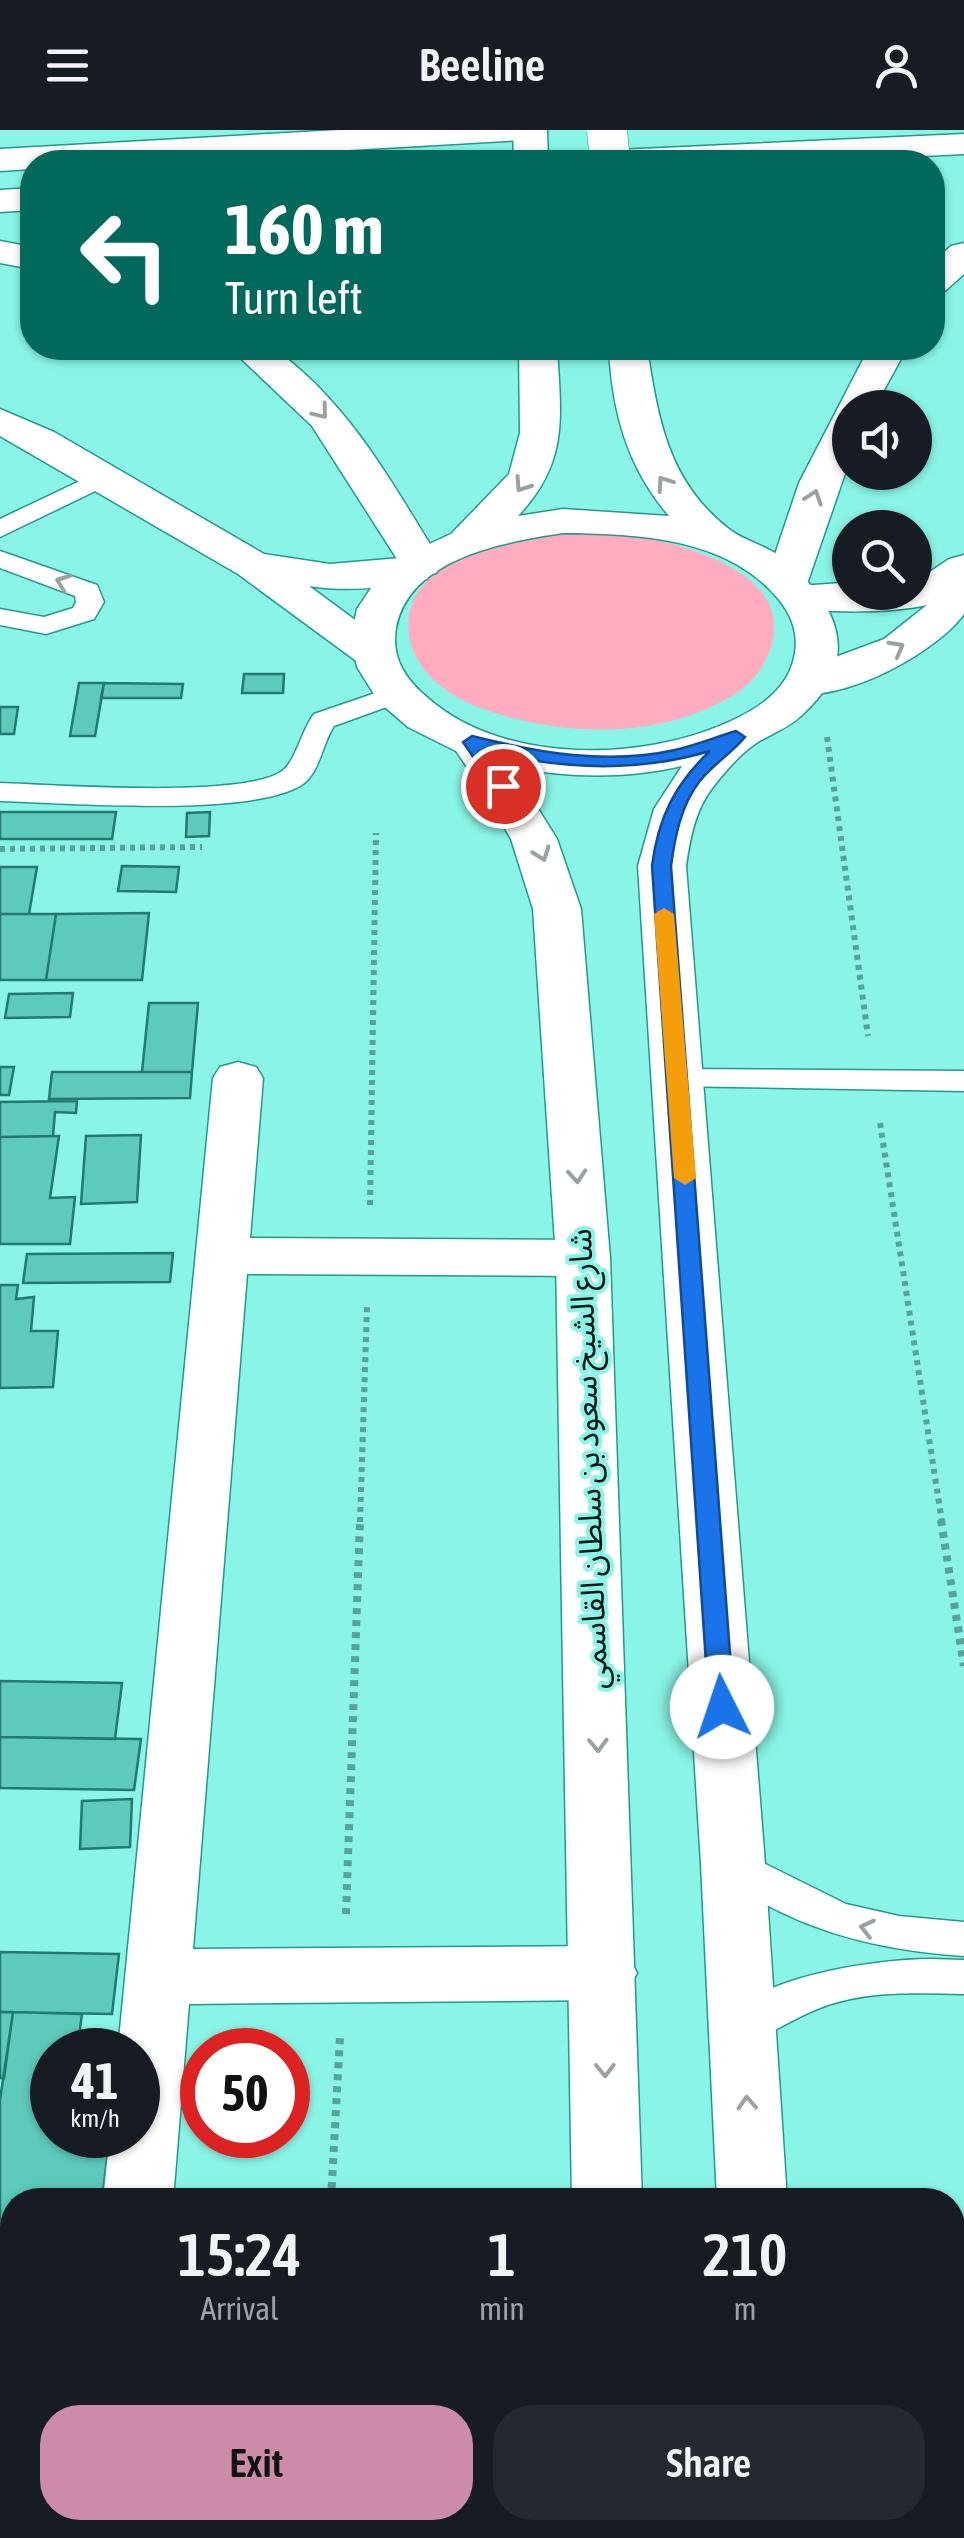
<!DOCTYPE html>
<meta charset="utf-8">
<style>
body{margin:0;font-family:"Asap Condensed","Noto Sans Arabic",sans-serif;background:#242831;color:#f1f3f6;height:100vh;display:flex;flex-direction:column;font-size:38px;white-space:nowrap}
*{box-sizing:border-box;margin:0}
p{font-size:32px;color:#9ea1a6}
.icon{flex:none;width:55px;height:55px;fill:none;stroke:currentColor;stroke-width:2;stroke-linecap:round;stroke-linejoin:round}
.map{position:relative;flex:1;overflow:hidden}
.panel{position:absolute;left:0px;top:2058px;width:965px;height:352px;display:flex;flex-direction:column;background:#171b24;border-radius:40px 40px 0 0;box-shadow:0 2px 8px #0004}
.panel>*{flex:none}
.banner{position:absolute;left:20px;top:20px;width:925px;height:210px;border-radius:40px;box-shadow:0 2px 8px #0004;background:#00695c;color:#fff;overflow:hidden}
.fabs{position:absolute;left:832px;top:260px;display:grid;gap:20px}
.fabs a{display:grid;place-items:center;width:100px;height:100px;border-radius:50%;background:#171b24;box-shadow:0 2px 8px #0004;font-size:50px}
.speed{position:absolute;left:30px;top:1898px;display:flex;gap:20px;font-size:50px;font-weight:700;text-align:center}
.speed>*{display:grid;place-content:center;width:130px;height:130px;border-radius:50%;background:#171b24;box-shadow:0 2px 8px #0004;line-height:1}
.speed small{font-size:25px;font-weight:400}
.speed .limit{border:15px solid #d22;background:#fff;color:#111}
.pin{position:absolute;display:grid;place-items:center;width:85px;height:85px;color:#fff;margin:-42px;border:5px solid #fff;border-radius:50%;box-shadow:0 2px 10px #0007}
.me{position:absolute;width:110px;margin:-55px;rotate:356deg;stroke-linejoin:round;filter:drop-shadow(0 0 8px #0008)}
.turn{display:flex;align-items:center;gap:35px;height:210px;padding:0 40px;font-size:45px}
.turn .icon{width:130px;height:130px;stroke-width:2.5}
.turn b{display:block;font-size:70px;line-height:85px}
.eta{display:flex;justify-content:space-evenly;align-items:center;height:170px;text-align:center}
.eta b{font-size:60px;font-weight:600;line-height:70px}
.primary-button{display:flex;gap:20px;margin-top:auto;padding:20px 40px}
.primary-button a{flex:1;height:115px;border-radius:40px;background:#cd8baa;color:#111;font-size:40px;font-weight:600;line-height:115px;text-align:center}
.primary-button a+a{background:#242831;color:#f1f3f6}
header{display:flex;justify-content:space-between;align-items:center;height:130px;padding:0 40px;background:#171b24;font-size:45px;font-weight:600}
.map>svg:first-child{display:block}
</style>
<header><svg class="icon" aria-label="menu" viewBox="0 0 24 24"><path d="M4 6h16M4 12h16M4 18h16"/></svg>Beeline<svg class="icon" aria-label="person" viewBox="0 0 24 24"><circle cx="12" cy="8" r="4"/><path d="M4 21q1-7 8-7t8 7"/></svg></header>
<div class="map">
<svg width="964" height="2408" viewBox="0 0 964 2408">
<rect width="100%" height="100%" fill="#8af5e6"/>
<path fill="#ffacc0" d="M600 400C655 407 798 433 771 517 765 536 752 554 735 564 661 610 565 607 486 580 452 569 414 543 409 505 398 418 540 403 600 400Z"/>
<path fill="#5ecabb" stroke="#23796f" stroke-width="2.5" d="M244 544H284L283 563H242Z
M79 553H104L95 606H70Z
M104 553 183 554 181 568H101Z
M0 577H18L14 604H0Z
M0 682H116L112 709H0Z
M210 682 209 706 186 707 187 683Z
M122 736 179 737 176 762 118 761Z
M0 737H37L29 784H0Z
M149 783 142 850H46L56 784Z
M0 784H56L46 850H0Z
M73 863 70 887 5 888 9 864Z
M149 873H198L192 942H142Z
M0 937H14L9 965H0Z
M52 942H192L190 968 49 969Z
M77 971 76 983 55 982 53 1006 0 1007V972Z
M141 1005 137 1072 81 1074 86 1006Z
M59 1006 50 1068 75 1067 70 1114H0V1007Z
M173 1123 170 1152 23 1153 27 1124Z
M0 1155H18L16 1169 34 1167 31 1201H58L53 1257 0 1258Z
M0 1551 122 1553 115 1609 0 1607Z
M0 1607 141 1609 134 1660 0 1658Z
M132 1669 130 1717 80 1719 82 1671Z
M0 1822 119 1824 112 1884 0 1882Z
M0 1882H13L4 1948H0Z
M13 1882 82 1884 77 1920H52V2005H110L102 2070H12V2103H0V1970Z"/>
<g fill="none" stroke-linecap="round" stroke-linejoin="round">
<defs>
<path id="lane" d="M105 339 114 342 118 347 114 352 0 407V389Z
M0 421 97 455 104 472 94 489 46 504 0 495V479L44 487 73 478 76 472 75 466 0 438Z
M396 556 410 564 406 570 334 596C322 614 320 644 300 656 246 687 67 673 0 671V653C57 655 235 668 279 643 296 634 301 600 314 584Z
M679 939 964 941V961L668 956 663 949 668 942Z
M733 1718 846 1774 899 1786 964 1792V1826C889 1821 820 1806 754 1768 738 1759 721 1750 713 1734L719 1722Z
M931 1829 964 1830V1864C914 1863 861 1860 815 1880 790 1890 768 1906 743 1915L728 1910 722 1897C747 1846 879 1829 931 1829Z"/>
<path id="street" d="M0 279 54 302 264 424 330 434 412 427 427 431 433 440 427 449C391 458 346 462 309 456L389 515 396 524 389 533 374 537 359 533 238 444 0 306Z
M964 425V484C935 524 839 575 790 562L784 553 790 544 884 509 927 475C892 483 819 484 785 475L779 466 785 457 842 453H850V462H915V452L949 429Z
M238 932 256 937 263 948 250 1108 583 1110 602 1115 610 1128 602 1141 583 1146 247 1144 193 1819 604 1816 627 1824 637 1843 627 1862 604 1870 189 1874 173 2070H103L110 2005H138V1920H118L213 948 220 937Z
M12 2282V2350L0 2351V2283Z
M952 2359 964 2362V2408H921L916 2398H952Z
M494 2398H580L585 2408H499Z"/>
<path id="secondary" d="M513 0H547L548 32H514Z
M519 218H557C561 287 569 332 518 386L563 379 669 386C627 337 612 281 609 218H647C658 289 668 352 729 399 744 411 766 415 782 428 840 474 863 531 801 586 787 599 770 604 755 614 740 624 724 643 713 657 695 680 690 709 686 736L765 1734 787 2070H717L701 1734 638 736 654 679 682 636C626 649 568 648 512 637L557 709 581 779 610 1128 642 2070H572L556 1128 533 779 511 709 478 653 456 621 408 597 379 572 357 537 351 508 357 479 379 446 401 427 451 404 509 344 520 303ZM563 403C638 404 729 407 780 471 795 490 800 511 792 535 783 562 757 579 733 590 645 632 505 635 429 569 406 550 391 529 396 498 409 428 504 412 563 403Z
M582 2398H657L658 2408H582Z
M736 2398H811L813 2408H737Z"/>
<path id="highway" d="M340 0H538L533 7 521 10 139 32H32V39L0 41V19Z
M964 4V24L801 32H579L585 25 597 21Z
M32 58V80L0 82V60Z
M0 111 32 117V139L0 133Z
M964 113V144L945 161 932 164V133L951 116Z
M230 218H273C349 272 394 356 442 434L436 443 421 447 406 443 312 296Z
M869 218H907L874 278H850V329L808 451 802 460 787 464 772 460 766 451 799 353Z"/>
</defs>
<use href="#lane" stroke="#21998c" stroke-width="3"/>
<use href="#street" stroke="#21998c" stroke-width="3"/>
<use href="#secondary" stroke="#21998c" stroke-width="3"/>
<use href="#highway" stroke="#21998c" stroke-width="3"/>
<path stroke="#58a399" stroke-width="6" stroke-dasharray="5 5" stroke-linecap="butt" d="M827 607 868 906
M0 719 202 717
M880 993 942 1392
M370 1075 376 703
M360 1392 367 1177"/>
<path stroke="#58a399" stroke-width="8" stroke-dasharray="6 6" stroke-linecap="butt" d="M941 1390 964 1536
M346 1784 360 1390
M331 2070 340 1907
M315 2398V2408"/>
<use href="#lane" fill="#fff" fill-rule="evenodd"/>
<use href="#street" fill="#fff" fill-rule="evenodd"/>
<use href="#secondary" fill="#fff" fill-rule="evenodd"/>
<use href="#highway" fill="#fff" fill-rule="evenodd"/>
<defs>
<path id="secondary-bridge" d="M607 0 610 32"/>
</defs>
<use href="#secondary-bridge" stroke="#21998c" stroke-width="41" stroke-linecap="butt"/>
<use href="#secondary-bridge" stroke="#fff" stroke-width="40"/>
</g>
<defs><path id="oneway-chevron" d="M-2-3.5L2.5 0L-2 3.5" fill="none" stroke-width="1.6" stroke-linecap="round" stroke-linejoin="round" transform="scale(2.5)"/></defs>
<g stroke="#99a2a1">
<use href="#oneway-chevron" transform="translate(321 282) rotate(51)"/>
<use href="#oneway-chevron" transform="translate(664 353) rotate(-125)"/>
<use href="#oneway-chevron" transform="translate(522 355) rotate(124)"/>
<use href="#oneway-chevron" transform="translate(814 367) rotate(-71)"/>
<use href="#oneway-chevron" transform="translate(63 452) rotate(-159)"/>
<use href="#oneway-chevron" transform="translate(897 518) rotate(-29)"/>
<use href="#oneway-chevron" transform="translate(542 724) rotate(70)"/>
<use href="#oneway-chevron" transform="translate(577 1046) rotate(86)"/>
<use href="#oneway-chevron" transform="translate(598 1615) rotate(88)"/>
<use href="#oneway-chevron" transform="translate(867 1798) rotate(-167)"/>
<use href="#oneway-chevron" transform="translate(605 1940) rotate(89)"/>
<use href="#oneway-chevron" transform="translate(747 1973) rotate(-93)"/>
</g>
<path fill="#1a73e8" stroke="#114b97" stroke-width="2.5" d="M736 601 745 607C732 623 712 635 699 652 681 676 675 706 671 736L734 1577 731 1584H713L709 1577 652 736C658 688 675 654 710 621 636 643 563 640 488 621L512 656 503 662 496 660 463 612 472 606C539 623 607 635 675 620 696 615 716 607 736 601Z"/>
<path fill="#f59e0b" d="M664 778 674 784 696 1048 685 1055 674 1048 654 784Z"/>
<g text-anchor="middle" stroke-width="8" stroke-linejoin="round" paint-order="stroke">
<g font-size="32" fill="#011613" stroke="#8af5e6">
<text transform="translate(588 1329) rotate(-92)" y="11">شارع الشيخ سعود بن سلطان القاسمي</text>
</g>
</g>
</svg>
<div class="fabs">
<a><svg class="icon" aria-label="sound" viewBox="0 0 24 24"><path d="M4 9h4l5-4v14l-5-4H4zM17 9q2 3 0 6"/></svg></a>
<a><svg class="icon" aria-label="search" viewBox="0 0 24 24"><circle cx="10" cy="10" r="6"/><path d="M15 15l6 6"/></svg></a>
</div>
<div class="speed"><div>41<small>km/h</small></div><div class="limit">50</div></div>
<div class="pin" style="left:503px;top:656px;background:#d93025"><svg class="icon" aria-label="arrive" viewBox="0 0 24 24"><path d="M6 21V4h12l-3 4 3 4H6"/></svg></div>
<svg class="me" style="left:722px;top:1577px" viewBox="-20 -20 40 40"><circle r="19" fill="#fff"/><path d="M0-13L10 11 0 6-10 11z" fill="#1a73e8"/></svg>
<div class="banner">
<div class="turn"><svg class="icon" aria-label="left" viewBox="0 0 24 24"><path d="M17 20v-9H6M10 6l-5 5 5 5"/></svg><div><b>160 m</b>Turn left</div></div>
</div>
<section class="panel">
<div class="eta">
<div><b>15:24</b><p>Arrival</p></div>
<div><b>1</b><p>min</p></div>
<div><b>210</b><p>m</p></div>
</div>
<div class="primary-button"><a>Exit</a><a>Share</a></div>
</section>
</div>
